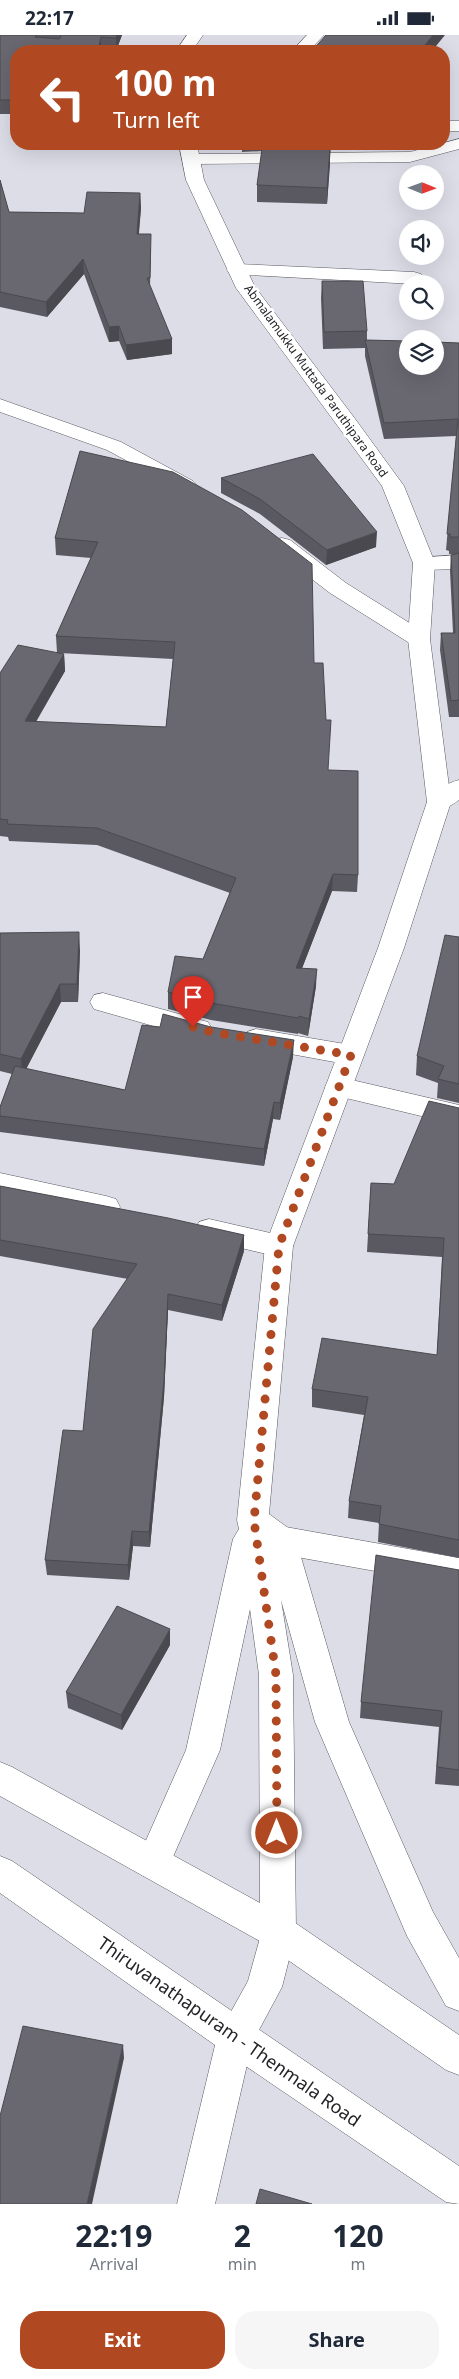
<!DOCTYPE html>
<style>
body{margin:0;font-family:"Noto Sans",sans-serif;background:#f6f6f7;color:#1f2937;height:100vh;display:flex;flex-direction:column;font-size:19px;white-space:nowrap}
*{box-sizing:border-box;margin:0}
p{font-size:16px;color:#747a83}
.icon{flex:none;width:28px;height:28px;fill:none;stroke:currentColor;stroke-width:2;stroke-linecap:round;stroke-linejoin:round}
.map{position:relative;height:2169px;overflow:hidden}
.side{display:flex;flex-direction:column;background:#fff;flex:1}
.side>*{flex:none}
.top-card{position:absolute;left:10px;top:10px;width:440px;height:105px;border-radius:20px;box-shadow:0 5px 20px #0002;background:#b04922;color:#fff;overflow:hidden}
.needle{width:32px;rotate:91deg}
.buttons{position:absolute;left:399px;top:130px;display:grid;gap:10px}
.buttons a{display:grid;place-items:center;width:45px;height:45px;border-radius:50%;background:#fff;box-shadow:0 5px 20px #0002;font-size:25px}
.pin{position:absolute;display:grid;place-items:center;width:42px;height:42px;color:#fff;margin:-51px -21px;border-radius:50% 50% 50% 0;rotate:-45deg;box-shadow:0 0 5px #0007}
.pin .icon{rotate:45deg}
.me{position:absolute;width:55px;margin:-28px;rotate:0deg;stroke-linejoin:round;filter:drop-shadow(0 0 4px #0008)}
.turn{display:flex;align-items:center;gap:18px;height:105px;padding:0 20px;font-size:22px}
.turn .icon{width:65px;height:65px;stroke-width:2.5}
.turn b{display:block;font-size:35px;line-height:42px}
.eta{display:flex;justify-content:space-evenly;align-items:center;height:85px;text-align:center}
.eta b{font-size:30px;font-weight:700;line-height:35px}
.primary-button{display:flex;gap:10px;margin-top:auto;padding:10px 20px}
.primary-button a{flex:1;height:58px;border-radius:20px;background:#b04922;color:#fff;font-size:20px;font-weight:700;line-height:58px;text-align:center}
.primary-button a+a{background:#f6f6f7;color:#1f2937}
.status{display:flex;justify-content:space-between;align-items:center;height:35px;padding:0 25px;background:#fff;direction:ltr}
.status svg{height:14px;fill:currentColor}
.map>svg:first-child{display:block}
</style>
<div class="status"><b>22:17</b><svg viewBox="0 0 49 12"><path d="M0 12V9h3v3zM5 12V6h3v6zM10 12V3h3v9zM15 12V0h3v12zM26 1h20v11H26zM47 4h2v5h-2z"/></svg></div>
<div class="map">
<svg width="459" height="2169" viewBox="0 0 459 2169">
<rect width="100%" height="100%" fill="#dcdde7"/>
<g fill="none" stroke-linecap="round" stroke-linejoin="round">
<defs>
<path id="lane" d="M307 0H324L309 16H292Z
M444 86H459V96H444Z
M459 104V114L410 127 191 129 185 128 182 124 185 120 191 119 410 117Z
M459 520V534L424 535 416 533 413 528 416 523Z"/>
<path id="street" d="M237 229 414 237 421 239 424 243 421 247 414 249 230 239 227 235 230 231Z
M0 364 121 407 193 446 197 450 193 454 186 456 179 454 107 415 0 377Z
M282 503 290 505 346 548 427 599 430 604 427 609 419 611 411 609 330 558 274 515 271 510 274 505Z
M459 745V765C449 772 443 776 430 773L427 767C433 756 447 748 459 745Z
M103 958 208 987 212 994 208 1001 199 1004 94 974 90 967 94 960Z
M256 994 351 1010 360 1013 364 1020 360 1027 351 1030 247 1011 243 1004 247 997Z
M339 1042 459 1070V1090L329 1059 325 1052 329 1045Z
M0 1138 106 1161 116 1164 120 1172 116 1180 106 1183 0 1160Z
M209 1184 279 1200 289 1203 293 1211 289 1219 279 1222 199 1203 195 1195 199 1187Z
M280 1491 459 1523V1551L280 1519 269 1515 264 1505 269 1495Z
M278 1880 291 1885 296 1897 282 1952 252 2008 215 2169H177L217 2002 248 1946 265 1885Z"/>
<path id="secondary" d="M187 0H203L192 16H176Z
M179 109H197L204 145 255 252 353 381 404 451 435 528 430 604 451 767 404 913 293 1211 269 1479 291 1495 296 1505 349 1687 433 1877 459 1923V1976L446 1971 407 1901 315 1687 281 1565 293 1640 296 1897 291 1909 278 1914 265 1909 260 1897 259 1640 250 1574 220 1715 165 1840 153 1844 141 1840 136 1828 186 1715 233 1504 239 1494 237 1485 265 1211 378 913 427 767 408 604 413 528 382 451 236 253 186 145Z"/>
<path id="primary" d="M0 1727 12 1732 291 1885 459 2000V2040L446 2035 265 1909 0 1761Z
M0 1821 12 1826 459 2131V2169L446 2167 222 2015 0 1858Z"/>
</defs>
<use href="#lane" stroke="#585961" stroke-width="1"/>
<use href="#street" stroke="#585961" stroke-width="1"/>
<use href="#secondary" stroke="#585961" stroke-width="1"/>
<use href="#primary" stroke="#585961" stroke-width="1"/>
<use href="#lane" fill="#fff" fill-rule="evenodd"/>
<use href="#street" fill="#fff" fill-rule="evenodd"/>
<use href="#secondary" fill="#fff" fill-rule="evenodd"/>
<use href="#primary" fill="#fff" fill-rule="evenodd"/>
</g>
<path fill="#5a5961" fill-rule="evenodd" d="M0 0H122L116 16H16V79H0Z
M242 109H331L327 169 257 167V150L262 116 242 117Z
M0 145 9 177 84 178 140 158 141 173 139 199 151 214 150 252 172 304V319L127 325 119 306 109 307 84 239 47 282 0 272Z
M322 246 367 296V305L459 308V682H449L440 615 441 598H453L450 536 451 520 455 519H449V516L446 515 456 401 384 404 365 321V313L323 314 321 263Z
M80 416 314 628 328 735 358 840 357 857 332 856 302 933 316 951 308 1001 298 998V999L211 985 168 974V957L203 924 230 858 97 810 9 806 8 802 0 801V638L57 618 56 601 91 523 56 520 55 503ZM59 618 173 624 166 692 36 687 65 636 64 619Z
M221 443 376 512 326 530 260 479 221 458Z
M0 898 80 915 78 967H61L26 1034 125 1055 293 1022 280 1085 273 1084 264 1131 0 1097V1072L12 1039 0 1036Z
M459 902V1068L437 1063 438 1048 416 1040 417 1021Z
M459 1073V1523L378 1507 379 1488 348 1483 349 1466 364 1380 312 1372V1354L437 1320 442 1222 367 1217 371 1148 394 1149Z
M0 1151 244 1200V1216L222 1286 168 1275 164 1362 150 1512 133 1511 129 1545 47 1540 45 1525 128 1244 0 1221Z
M459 1535V1751L435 1749 439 1692 360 1683 361 1667Z
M170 1610 122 1695 68 1673 66 1657Z"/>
<path fill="#4a494f" d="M117 0H122L116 16V3Z
M433 0H445L432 16H420Z
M101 2V16H98Z
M330 113V130L327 169V153Z
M140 158 141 173 137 214V199Z
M83 224 84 239 47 282 46 267Z
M119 291V306L109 307V292Z
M172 304V319L127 325 126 310Z
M377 497 376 512 326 530 327 515Z
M64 619 65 636 26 703 25 686Z
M333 839 332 856 296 949V933Z
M79 897 80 915 78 967 77 949Z
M317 934 316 951 308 1001 309 984Z
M60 949 61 967 22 1042 21 1024Z
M294 1005 293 1022 280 1085V1068Z
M274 1067 273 1084 264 1131V1114Z
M244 1200V1216L222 1286V1270Z
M168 1259V1275L164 1362 150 1512 149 1497Z
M132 1496 133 1511 129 1545 128 1530Z
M170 1594V1610L122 1695 121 1680Z
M123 2010 124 2023 92 2169H87Z"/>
<path fill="#696871" stroke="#4a494f" d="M0 0H37L35 2 59 4 61 2 60 0H117L116 3 101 2 98 16H16V65H0Z
M326 0H433L420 16H312Z
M330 113 327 153 257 150 262 114Z
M0 145 9 177 84 178 87 157 140 158 137 199H151L150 243H147L172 304 126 310 119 291 109 292 83 224 46 267 0 257Z
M322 246H363L367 296 324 297Z
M365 305 408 306V331H435V307L459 308V502H450V499H447L458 384 384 388Z
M80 416 173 437 242 475 312 529 314 628H323L326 685H331L328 735 358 736V840L333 839 296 933 317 934 309 984 299 981 298 983 211 968 168 957 175 921 203 924 236 843 97 793 7 789 8 785 0 784V638L18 610 64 619 25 686 166 692 175 607 56 601 98 507 55 503Z
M313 419 377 497 327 515 260 464 221 443Z
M459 518V665L451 666 441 598H455L451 520Z
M79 897 77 949H60L21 1024 0 1019V898Z
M445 900 459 902V1049L438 1044 444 1031 417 1021Z
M163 979 211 992 294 1005 280 1068 274 1067 264 1114 0 1081V1072L15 1031 125 1055 142 990 160 992Z
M429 1066 459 1073V1505L379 1489 381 1471 349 1466 368 1362 312 1354 322 1303 437 1320 444 1203 368 1199 371 1148 394 1149Z
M0 1151 168 1183 244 1200 222 1270 168 1259 164 1346 149 1497 132 1496 128 1530 45 1525 63 1395 83 1396 93 1294 137 1229 0 1205Z
M376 1520 459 1535V1735L437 1732 442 1676 361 1667Z
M117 1571 170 1594 121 1680 66 1657Z
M23 1991 123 2010 87 2169H0V2081Z
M260 2154 312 2169H256Z"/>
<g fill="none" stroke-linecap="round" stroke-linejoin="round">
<path stroke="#b04922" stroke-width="9" stroke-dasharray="0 16.2" d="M193 992 211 997 351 1020 279 1211 254 1486 276 1640 277 1798"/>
</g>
<g text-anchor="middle" stroke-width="5" stroke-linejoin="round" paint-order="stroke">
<g font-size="12" fill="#242428" stroke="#fff">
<text transform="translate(316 346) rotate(54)" y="4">Abmalamukku Muttada Paruthipara Road</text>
</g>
<g font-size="18" fill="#242428" stroke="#fff">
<text transform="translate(229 1997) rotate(35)" y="6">Thiruvanathapuram - Thenmala Road</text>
</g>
</g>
</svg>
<div class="buttons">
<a><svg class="needle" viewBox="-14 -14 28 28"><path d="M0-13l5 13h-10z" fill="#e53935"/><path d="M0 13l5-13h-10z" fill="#747a83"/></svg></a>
<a><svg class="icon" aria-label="sound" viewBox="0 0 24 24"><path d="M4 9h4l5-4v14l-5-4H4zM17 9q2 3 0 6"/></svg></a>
<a><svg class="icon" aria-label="search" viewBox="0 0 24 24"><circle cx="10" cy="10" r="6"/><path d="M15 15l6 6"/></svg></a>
<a><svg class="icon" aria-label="layers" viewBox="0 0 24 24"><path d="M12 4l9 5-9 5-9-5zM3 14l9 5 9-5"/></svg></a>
</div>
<div class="pin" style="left:193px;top:992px;background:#d93025"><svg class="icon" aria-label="arrive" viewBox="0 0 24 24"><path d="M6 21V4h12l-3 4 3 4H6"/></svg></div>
<svg class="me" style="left:277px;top:1798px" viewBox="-20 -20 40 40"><circle r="17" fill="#b04922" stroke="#fff" stroke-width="3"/><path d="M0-11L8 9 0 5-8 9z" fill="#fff"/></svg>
<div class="top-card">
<div class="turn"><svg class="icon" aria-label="left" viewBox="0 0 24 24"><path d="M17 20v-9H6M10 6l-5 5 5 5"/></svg><div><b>100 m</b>Turn left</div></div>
</div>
</div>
<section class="side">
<div class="eta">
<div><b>22:19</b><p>Arrival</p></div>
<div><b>2</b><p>min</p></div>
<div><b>120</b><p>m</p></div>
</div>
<div class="primary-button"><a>Exit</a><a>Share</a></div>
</section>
